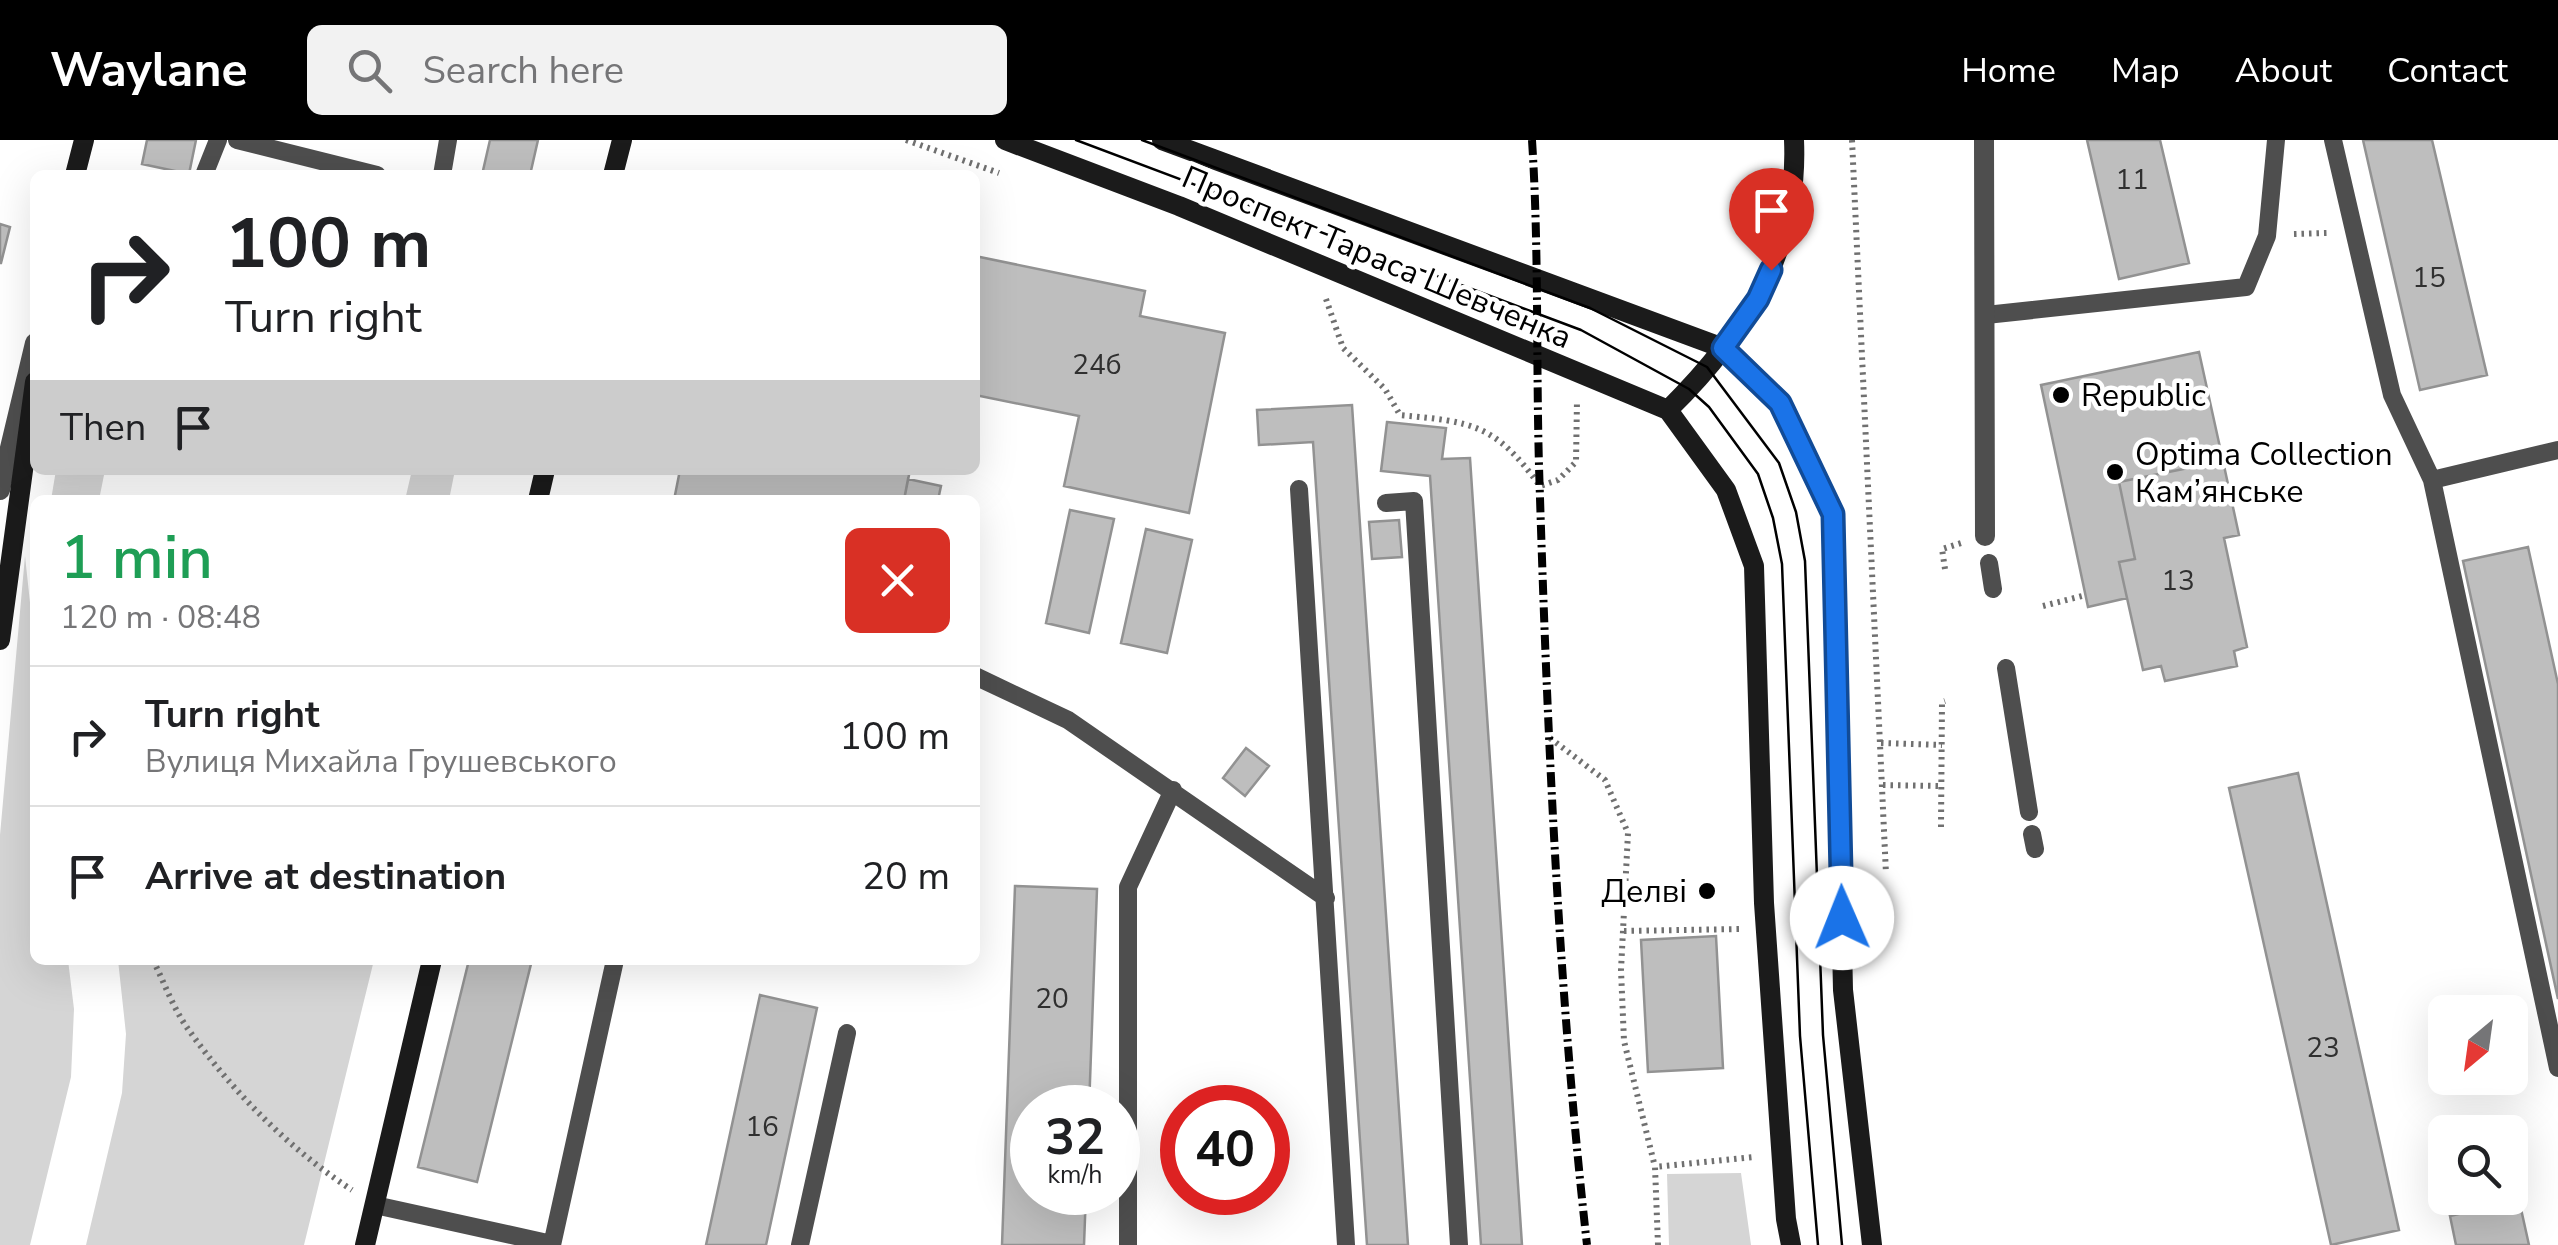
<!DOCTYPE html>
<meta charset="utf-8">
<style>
body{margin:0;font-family:"Nunito Sans",sans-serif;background:#f2f2f2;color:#202124;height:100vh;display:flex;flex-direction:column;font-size:38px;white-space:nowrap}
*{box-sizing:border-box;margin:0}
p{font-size:32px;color:#757577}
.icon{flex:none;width:55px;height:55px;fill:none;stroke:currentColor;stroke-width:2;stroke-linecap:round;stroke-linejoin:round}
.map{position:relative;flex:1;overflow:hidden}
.drawer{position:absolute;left:30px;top:355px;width:950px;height:470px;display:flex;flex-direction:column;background:#fff;border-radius:15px;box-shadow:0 10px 40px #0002}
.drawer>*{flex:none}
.hud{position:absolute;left:30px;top:30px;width:950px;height:305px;border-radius:15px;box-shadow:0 10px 40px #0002;background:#fff;color:#202124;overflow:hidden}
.needle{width:65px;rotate:209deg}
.controls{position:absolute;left:2428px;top:855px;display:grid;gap:20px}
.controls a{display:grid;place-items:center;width:100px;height:100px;border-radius:15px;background:#fff;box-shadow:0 10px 40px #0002;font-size:50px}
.speed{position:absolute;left:1010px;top:945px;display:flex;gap:20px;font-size:50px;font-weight:700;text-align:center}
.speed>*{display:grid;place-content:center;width:130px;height:130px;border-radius:50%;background:#fff;box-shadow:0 10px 40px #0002;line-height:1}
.speed small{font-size:25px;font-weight:400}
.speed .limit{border:15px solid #d22;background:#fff;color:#111}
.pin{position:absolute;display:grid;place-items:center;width:85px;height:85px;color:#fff;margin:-102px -42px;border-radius:50% 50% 50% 0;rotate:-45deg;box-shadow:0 0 10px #0007}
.pin .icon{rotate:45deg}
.me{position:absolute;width:110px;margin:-55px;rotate:359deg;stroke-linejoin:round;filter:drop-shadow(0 0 8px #0008)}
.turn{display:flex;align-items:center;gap:35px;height:210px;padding:0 30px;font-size:45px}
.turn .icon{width:130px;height:130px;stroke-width:2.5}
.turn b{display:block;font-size:70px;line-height:85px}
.then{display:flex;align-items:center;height:95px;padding:0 30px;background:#0003;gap:20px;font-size:38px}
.round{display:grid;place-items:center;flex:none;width:105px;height:105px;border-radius:15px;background:#f2f2f2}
.headline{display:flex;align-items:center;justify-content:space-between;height:170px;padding:0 30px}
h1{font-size:60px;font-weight:600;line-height:75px;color:#1e9e55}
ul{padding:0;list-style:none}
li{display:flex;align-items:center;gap:30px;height:140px;padding:0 30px;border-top:2px solid #e0e0e0}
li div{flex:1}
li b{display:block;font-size:38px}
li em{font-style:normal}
header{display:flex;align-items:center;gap:60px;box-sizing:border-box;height:140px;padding:0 50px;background:#000;color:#fff}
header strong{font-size:48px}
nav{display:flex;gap:55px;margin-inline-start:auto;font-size:35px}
.search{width:700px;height:90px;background:#f2f2f2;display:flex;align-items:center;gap:25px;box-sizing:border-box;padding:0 35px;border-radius:15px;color:#757577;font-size:38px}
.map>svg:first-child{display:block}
</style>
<header>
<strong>Waylane</strong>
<div class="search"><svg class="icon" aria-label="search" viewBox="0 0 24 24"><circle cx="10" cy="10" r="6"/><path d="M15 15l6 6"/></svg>Search here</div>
<nav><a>Home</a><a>Map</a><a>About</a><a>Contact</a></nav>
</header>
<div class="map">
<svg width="2558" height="1105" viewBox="0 0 2558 1105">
<rect width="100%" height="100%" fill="#fff"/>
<path fill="#d5d5d5" d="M56 330H105L99 360H51Z
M412 330H455L449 360H405Z
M25 416 35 509V820H68L74 869 71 937 30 1105H0V695Z
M118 820H374L304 1105H86L122 953 126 894Z
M1741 1033 1751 1105H1669L1667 1034Z"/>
<path fill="#bebebe" stroke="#929292" stroke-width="2.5" d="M147 0H196L189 34 142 24Z
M490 0H538L530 35H482Z
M2087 0H2160L2189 123 2119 139Z
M2363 0H2432L2487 235 2420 250Z
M0 84 10 87 1 123H0Z
M975 116 1145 151 1140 176 1225 193 1189 373 1064 346 1079 276 975 255Z
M2199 212 2223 321 2119 342 2135 419 2119 422 2127 458 2088 467 2041 245Z
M1352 265 1408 1105H1367L1313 302 1259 305 1257 270Z
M1387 282 1446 288 1442 319 1470 318 1522 1105H1481L1430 336 1381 331Z
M2223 321 2239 395 2224 398 2247 507 2234 511 2237 526 2165 541 2161 526 2143 530 2119 422 2135 419 2119 342Z
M680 330H910L904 360H674Z
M908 339 941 346 938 360H904Z
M1070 370 1114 379 1089 493 1046 483Z
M1399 380 1402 417 1372 419 1369 382Z
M1146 389 1192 400 1167 513 1121 503Z
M2528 407 2558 544V859L2463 421Z
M1246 608 1269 626 1245 656 1223 638Z
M2298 633 2399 1090 2331 1105 2229 648Z
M1015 746 1097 749 1089 968H1032V1052H1086L1084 1105H1002Z
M1716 796 1723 928 1648 932 1641 800Z
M469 820H532L477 1042 418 1027Z
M760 855 817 868 766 1105H706Z
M2519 1060 2529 1105H2456L2450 1076Z"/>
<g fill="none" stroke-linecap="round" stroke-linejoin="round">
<path stroke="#707070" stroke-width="6" stroke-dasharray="2.5 5" stroke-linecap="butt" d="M906 0 999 33
M1852 0 1886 734
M2294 94 2327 93
M1326 159 1343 208 1385 249 1400 275C1473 282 1495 284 1540 346L1558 340 1576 322 1577 260
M1945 429 1942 409 1961 403
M2043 466 2086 455
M1550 598 1605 640 1628 693 1621 830 1624 901 1655 1027
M1881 603 1942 605
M1883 645 1942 646
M1941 687 1942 562 1945 561
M1624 791 1739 789
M153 820C164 842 173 868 188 889 231 950 289 1009 352 1050
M1658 1105 1655 1027 1754 1017"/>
<path stroke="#4e4e4e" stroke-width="18" d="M237 0 377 35
M2333 0 2392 255 2432 340
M204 35 218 0
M442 35 448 0
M1986 175 2246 147 2267 96 2276 0
M2558 310 2432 340 2558 928
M1299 349 1346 1105
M1386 363 1414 361 1459 1105
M1989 423 1993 449
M2006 528 2029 672
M975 536 1068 580 1326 758
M2032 694 2035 709
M375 1065 552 1104
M552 1105 615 820
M800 1105 847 893
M1128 1105V747L1173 650"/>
<path stroke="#4e4e4e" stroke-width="20" d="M1984 0 1985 396
M0 350 35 203"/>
<path stroke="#1b1b1b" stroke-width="20" d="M1005 0 1179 66 1668 270
M1162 0 1723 208 1780 263 1833 374 1843 850 1872 1105
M75 35 84 0
M613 35 622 0
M1668 270 1726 350 1754 426 1764 763 1786 1079 1791 1105
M1668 270C1745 194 1799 111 1794 0
M538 360 545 330
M0 500 35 242
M365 1105 432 820"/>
<path stroke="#000" stroke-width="2.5" d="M1076 0 1581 190 1689 249 1709 267 1758 334 1773 378 1782 424 1800 896 1818 1105
M1142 0 1590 168 1707 227 1779 323 1796 372 1805 421 1823 895 1842 1105"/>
<path stroke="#000" stroke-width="8" stroke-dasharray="15 5 2.5 5" stroke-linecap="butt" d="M1532 0C1539 108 1536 217 1539 326 1547 586 1558 846 1587 1105"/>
</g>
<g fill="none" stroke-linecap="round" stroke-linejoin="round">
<defs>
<path id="route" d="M1771 130 1758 159 1723 208 1780 263 1833 374 1842 778"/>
</defs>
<use href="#route" stroke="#114b97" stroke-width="25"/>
<use href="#route" stroke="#1a73e8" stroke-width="18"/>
</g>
<g fill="#000" stroke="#fff" stroke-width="4">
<circle cx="2061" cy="255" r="10"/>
<circle cx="2115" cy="332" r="10"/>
<circle cx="1707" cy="751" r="10"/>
</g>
<g text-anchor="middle" stroke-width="9" stroke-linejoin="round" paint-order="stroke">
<g font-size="28" fill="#303030">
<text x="2132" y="49">11</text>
<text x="2429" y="147">15</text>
<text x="1097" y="234">24б</text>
<text x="2178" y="450">13</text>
<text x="1052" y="868">20</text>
<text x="2323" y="917">23</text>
<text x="762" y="996">16</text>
</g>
<g font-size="32" fill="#000" stroke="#fff">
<text transform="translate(1377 117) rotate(23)" y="11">Проспект Тараса Шевченка</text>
</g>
<g font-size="32" fill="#000" stroke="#fff" text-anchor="start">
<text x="2081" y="266">Republic</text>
<text x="2135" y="325">Optima Collection<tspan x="2135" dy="37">Кам’янське</tspan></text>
<text x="1687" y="762" text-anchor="end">Делві</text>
</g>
</g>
</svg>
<div class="controls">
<a><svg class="needle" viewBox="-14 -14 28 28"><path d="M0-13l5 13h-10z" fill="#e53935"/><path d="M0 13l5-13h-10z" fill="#757577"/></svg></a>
<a><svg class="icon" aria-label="search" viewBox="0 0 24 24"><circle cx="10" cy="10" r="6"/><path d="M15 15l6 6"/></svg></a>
</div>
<div class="speed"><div>32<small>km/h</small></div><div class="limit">40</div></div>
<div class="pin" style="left:1771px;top:130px;background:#d93025"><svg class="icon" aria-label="arrive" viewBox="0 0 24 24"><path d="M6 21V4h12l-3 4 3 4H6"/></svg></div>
<svg class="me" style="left:1842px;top:778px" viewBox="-20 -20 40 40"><circle r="19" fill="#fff"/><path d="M0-13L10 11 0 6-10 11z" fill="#1a73e8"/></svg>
<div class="hud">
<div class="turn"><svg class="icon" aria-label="right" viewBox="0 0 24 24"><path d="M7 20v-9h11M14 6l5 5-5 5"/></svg><div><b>100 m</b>Turn right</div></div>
<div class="then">Then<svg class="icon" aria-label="arrive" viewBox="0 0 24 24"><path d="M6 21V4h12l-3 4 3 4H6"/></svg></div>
</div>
<section class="drawer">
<div class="headline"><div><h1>1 min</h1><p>120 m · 08:48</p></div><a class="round" style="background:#d93025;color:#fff"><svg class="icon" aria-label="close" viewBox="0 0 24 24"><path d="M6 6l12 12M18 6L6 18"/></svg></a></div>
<ul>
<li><svg class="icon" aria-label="right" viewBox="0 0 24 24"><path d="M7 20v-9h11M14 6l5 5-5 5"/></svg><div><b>Turn right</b><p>Вулиця Михайла Грушевського</p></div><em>100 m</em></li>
<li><svg class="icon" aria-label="arrive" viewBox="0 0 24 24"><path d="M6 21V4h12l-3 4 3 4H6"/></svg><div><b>Arrive at destination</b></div><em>20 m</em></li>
</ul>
</section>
</div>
